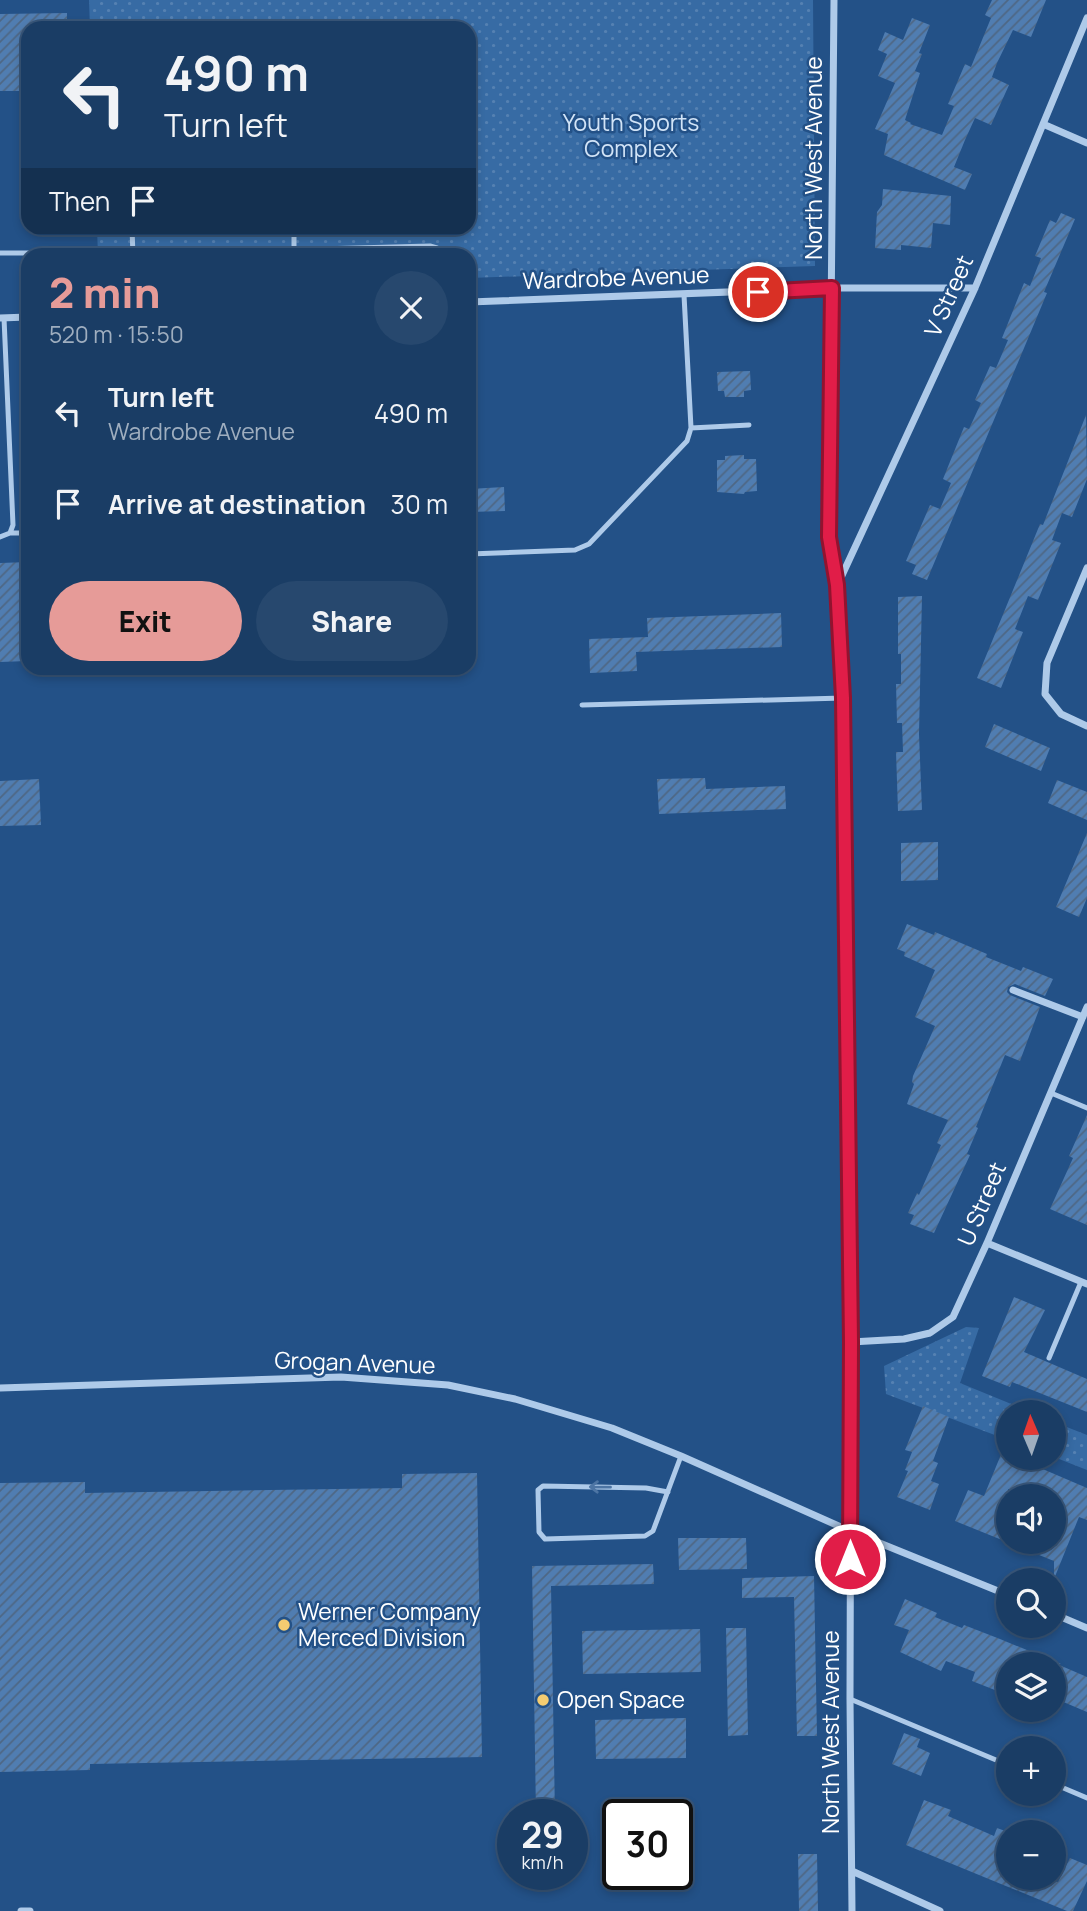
<!DOCTYPE html>
<meta charset="utf-8">
<style>
body{margin:0;font-family:Manrope,sans-serif;background:#27486e;color:#f1f3f6;height:100vh;display:flex;flex-direction:column;font-size:26px;white-space:nowrap}
*{box-sizing:border-box;margin:0}
p{font-size:23px;color:#9faebf}
.icon{flex:none;width:38px;height:38px;fill:none;stroke:currentColor;stroke-width:2;stroke-linecap:round;stroke-linejoin:round}
.map{position:relative;flex:1;overflow:hidden}
.drawer{position:absolute;left:21px;top:248px;width:455px;height:427px;display:flex;flex-direction:column;background:#1a3d65;border-radius:21px;box-shadow:0 4px 10px #0003,0 0 0 2px #385679}
.drawer>*{flex:none}
.top-card{position:absolute;left:21px;top:21px;width:455px;height:214px;border-radius:21px;box-shadow:0 4px 10px #0003,0 0 0 2px #385679;background:#1a3d65;color:#f1f3f6;overflow:hidden}
.needle{width:46px;rotate:358deg}
.fabs{position:absolute;left:996px;top:1400px;display:grid;gap:14px}
.fabs a{display:grid;place-items:center;width:70px;height:70px;border-radius:50%;background:#1a3d65;box-shadow:0 4px 10px #0003,0 0 0 2px #385679;font-size:35px}
.speed{position:absolute;left:497px;top:1799px;display:flex;gap:14px;font-size:35px;font-weight:700;text-align:center}
.speed>*{display:grid;place-content:center;width:91px;height:91px;border-radius:50%;background:#1a3d65;box-shadow:0 4px 10px #0003,0 0 0 2px #385679;line-height:1}
.speed small{font-size:18px;font-weight:400}
.speed .limit{border:4px solid #111;border-radius:10px;background:#fff;color:#111}
.pin{position:absolute;display:grid;place-items:center;width:60px;height:60px;color:#fff;margin:-30px;border:4px solid #fff;border-radius:50%;box-shadow:0 2px 7px #0007}
.me{position:absolute;width:77px;margin:-38px;rotate:0deg;stroke-linejoin:round;filter:drop-shadow(0 0 5px #0008)}
.turn{display:flex;align-items:center;gap:24px;height:147px;padding:0 28px;font-size:32px}
.turn .icon{width:91px;height:91px;stroke-width:2.5}
.turn b{display:block;font-size:49px;line-height:60px}
.then{display:flex;align-items:center;height:66px;padding:0 28px;background:#0003;gap:14px;font-size:26px}
.round{display:grid;place-items:center;flex:none;width:74px;height:74px;border-radius:37px;background:#27486e}
.headline{display:flex;align-items:center;justify-content:space-between;height:119px;padding:0 28px}
h1{font-size:42px;font-weight:800;line-height:52px;color:#e69b98}
.primary-button{display:flex;gap:14px;margin-top:auto;padding:14px 28px}
.primary-button a{flex:1;height:80px;border-radius:42px;background:#e69b98;color:#111;font-size:28px;font-weight:800;line-height:80px;text-align:center}
.primary-button a+a{background:#27486e;color:#f1f3f6}
ul{padding:0;list-style:none}
li{display:flex;align-items:center;gap:21px;height:91px;padding:0 28px}
li div{flex:1}
li b{display:block;font-size:26px}
li em{font-style:normal}
.map>svg:first-child{display:block}
</style>
<div class="map">
<svg width="1087" height="1911" viewBox="0 0 1087 1911">
<defs>
<pattern id="park-dots" width="8" height="8" patternUnits="userSpaceOnUse" patternTransform="scale(1.75)"><rect width="8" height="8" fill="#376ba4"/><path d="M2 2h.1M6 6h.1" fill="none" stroke="#5581b2" stroke-width="1.8" stroke-linecap="round"/></pattern>
<pattern id="building-hatch" width="6" height="6" patternUnits="userSpaceOnUse" patternTransform="scale(1.75)"><rect width="6" height="6" fill="#507db1"/><path d="M-1 1l2-2M0 6l6-6M5 7l2-2" fill="none" stroke="#4e6784"/></pattern>
</defs>
<rect width="100%" height="100%" fill="#235187"/>
<path fill="url(#park-dots)" d="M89 0H813L815 266 469 278V256L98 255 97 228H469V28H90Z
M966 1327 979 1328 960 1383 1031 1412H1008V1440L886 1394 884 1366Z
M1054 1422 1087 1435V1470L1054 1457Z"/>
<path fill="url(#building-hatch)" fill-rule="evenodd" d="M992 0H1046L1031 37 1013 30 997 63 992 77 1009 85 991 125 975 118 965 140 954 167 972 174 965 190 884 155 888 134 875 129 895 83 878 76 887 54 878 50 885 32 903 40 912 18 930 25 919 53 922 54 915 71 920 73 905 120 911 123 910 124 942 135 954 106 948 104 965 64 971 67 991 18 985 15Z
M67 13V28H28V91H0V14Z
M883 189 951 196 950 225 933 223 931 248 901 245V250L875 248 877 212 882 205Z
M1061 213 1075 219 1044 292 1047 293 927 580 912 574 916 565 906 561 930 505 940 509 951 483 943 479 964 427 969 429 981 403 975 400 990 366 996 368 1008 340 1002 338 1024 283 1030 286 1041 258 1035 256 1050 220 1056 223Z
M750 371 751 390 744 391V397H725L724 391H718L717 372Z
M1086 415 1087 479 1072 517 1062 513 1052 540 1061 543 1038 600 1028 596 1015 629 1023 632 1001 688 977 678 1040 524 1043 525Z
M744 455V459H756L757 491 745 492 744 494 717 492V460H725V456Z
M504 487 505 511 469 512V489Z
M28 562V661L0 662V563Z
M922 596 919 734 922 810 898 811 896 752H903L902 723H897L896 684H901V654H898V597Z
M781 613 782 647 636 652 637 671 590 673 589 639 648 637 647 618Z
M994 724 1050 748 1041 771 985 747Z
M705 778 706 789 785 786 786 809 659 814 657 779Z
M39 779 41 825 0 826V781Z
M1057 780 1087 792V820L1048 803Z
M1087 833V898L1079 917 1056 907Z
M938 842V880L901 881V843Z
M907 924 934 935 935 932 987 954 986 957 1021 971 1023 967 1053 979 1045 996 1015 984 1008 987 1007 992 1010 995 1040 1007 1020 1061 1005 1055 976 1127 978 1128 967 1154 970 1155 934 1233 910 1224 914 1215 908 1213 917 1193 919 1195 941 1145 937 1143 948 1120 907 1104 914 1084 912 1082 913 1076 935 1026 915 1017 935 970 904 956 905 952 897 949Z
M1087 1115V1225L1050 1209 1073 1158 1069 1156Z
M1014 1297 1045 1310 1024 1352 1087 1379V1412L1012 1382 1010 1387 982 1376Z
M923 1406 949 1417 933 1461 938 1463 931 1481 939 1484 930 1510 897 1497 908 1471 905 1470 912 1452 905 1450Z
M1002 1452 1008 1454V1458H1017L1087 1488V1520L1079 1517 1054 1579V1561L955 1521 968 1490 984 1496ZM1008 1489 1027 1496H1054V1542H1008Z
M477 1473 482 1757 90 1764V1770L0 1772V1483L85 1482V1493L402 1488V1474Z
M678 1538H746L747 1569 679 1570Z
M653 1564 654 1584 551 1586 555 1815H536L532 1566Z
M814 1576 817 1736H797L794 1597 742 1598V1578Z
M905 1599 937 1613 935 1617 962 1628 964 1625 1000 1639 1061 1664H1057L1087 1677V1712L1054 1698V1664H1008V1686L1005 1694 972 1681 975 1672 946 1661 941 1671 900 1652 909 1630 894 1625Z
M726 1628H746L748 1735 728 1736Z
M700 1629 701 1672 583 1674 582 1631Z
M686 1718V1758L596 1759 595 1720Z
M904 1733 920 1739 917 1747 930 1753 921 1776 892 1764Z
M924 1800 951 1810 948 1816 994 1836 997 1828 1008 1832V1878H1047L1058 1882 1070 1858 1087 1865V1881L1073 1911H1067L906 1845Z
M798 1854H817L818 1911H799Z"/>
<g fill="none" stroke-linecap="round" stroke-linejoin="round">
<path stroke="#aecae9" stroke-width="5" d="M132 228 133 256
M294 228V249
M0 253H66L69 256
M133 254 430 246 437 248 440 256
M691 428 749 425
M10 533H28
M0 537 10 533 13 525 4 318
M469 554 575 550 589 544 687 441 691 428 684 295
M582 705 843 698
M1051 1093 1087 1108
M1049 1358 1081 1282
M668 1492 646 1488 543 1486 538 1490 539 1532 545 1539 645 1536 653 1531 681 1456
M850 1699 1008 1765
M1054 1784 1087 1798"/>
<path stroke="#aecae9" stroke-width="7" d="M834 0 829 537 837 585 843 698 851 1342 850 1699 852 1911
M1043 124 1087 143
M469 302 832 288H975
M0 318 28 317
M1087 568 1047 663 1045 694 1061 714 1087 726
M838 584 975 288 1087 18
M1013 990 1083 1017
M987 1243 1087 1284
M851 1342 904 1339 930 1333 953 1317 987 1243 1087 1007
M0 1388 341 1377 448 1385 515 1399 612 1428 681 1456 850 1531 1008 1595
M1054 1614 1087 1628
M852 1871 940 1911
M21 1911H30"/>
</g>
<defs><path id="oneway-shaft" d="M-6 0H5M1.5-3L5.5 0L1.5 3" fill="none" stroke-width="1.6" stroke-linecap="round" stroke-linejoin="round" transform="scale(1.75)"/></defs>
<use stroke="#4d75a4" href="#oneway-shaft" transform="translate(600 1487) rotate(-179)"/>
<g fill="none" stroke-linecap="round" stroke-linejoin="round">
<defs>
<path id="route" d="M758 292 832 288 829 537 837 585 843 698 851 1342 850 1559"/>
</defs>
<use href="#route" stroke="#92132f" stroke-width="18"/>
<use href="#route" stroke="#e11d48" stroke-width="12"/>
</g>
<g fill="#f4cc71" stroke="#235187" stroke-width="2.5">
<circle cx="284" cy="1625" r="7"/>
<circle cx="543" cy="1700" r="7"/>
</g>
<g text-anchor="middle" stroke-width="5" stroke-linejoin="round" paint-order="stroke">
<g font-size="23" fill="#d2e4f7" stroke="#235187">
<text x="631" y="131">Youth Sports<tspan x="631" dy="26">Complex</tspan></text>
</g>
<g font-size="23" fill="#fff" stroke="#235187">
<text transform="translate(814 158) rotate(-90)" y="8">North West Avenue</text>
<text transform="translate(616 278) rotate(-2)" y="8">Wardrobe Avenue</text>
<text transform="translate(949 296) rotate(-66)" y="8">V Street</text>
<text transform="translate(982 1204) rotate(-67)" y="8">U Street</text>
<text transform="translate(355 1363) rotate(2)" y="8">Grogan Avenue</text>
<text transform="translate(831 1732) rotate(-90)" y="8">North West Avenue</text>
</g>
<g font-size="23" fill="#fff" stroke="#235187" text-anchor="start">
<text x="298" y="1620">Werner Company<tspan x="298" dy="26">Merced Division</tspan></text>
<text x="557" y="1708">Open Space</text>
</g>
</g>
</svg>
<div class="fabs">
<a><svg class="needle" viewBox="-14 -14 28 28"><path d="M0-13l5 13h-10z" fill="#e53935"/><path d="M0 13l5-13h-10z" fill="#9faebf"/></svg></a>
<a><svg class="icon" aria-label="sound" viewBox="0 0 24 24"><path d="M4 9h4l5-4v14l-5-4H4zM17 9q2 3 0 6"/></svg></a>
<a><svg class="icon" aria-label="search" viewBox="0 0 24 24"><circle cx="10" cy="10" r="6"/><path d="M15 15l6 6"/></svg></a>
<a><svg class="icon" aria-label="layers" viewBox="0 0 24 24"><path d="M12 4l9 5-9 5-9-5zM3 14l9 5 9-5"/></svg></a>
<a>+</a>
<a>−</a>
</div>
<div class="speed"><div>29<small>km/h</small></div><div class="limit">30</div></div>
<div class="pin" style="left:758px;top:292px;background:#d93025"><svg class="icon" aria-label="arrive" viewBox="0 0 24 24"><path d="M6 21V4h12l-3 4 3 4H6"/></svg></div>
<svg class="me" style="left:850px;top:1559px" viewBox="-20 -20 40 40"><circle r="17" fill="#e11d48" stroke="#fff" stroke-width="3"/><path d="M0-11L8 9 0 5-8 9z" fill="#fff"/></svg>
<div class="top-card">
<div class="turn"><svg class="icon" aria-label="left" viewBox="0 0 24 24"><path d="M17 20v-9H6M10 6l-5 5 5 5"/></svg><div><b>490 m</b>Turn left</div></div>
<div class="then">Then<svg class="icon" aria-label="arrive" viewBox="0 0 24 24"><path d="M6 21V4h12l-3 4 3 4H6"/></svg></div>
</div>
<section class="drawer">
<div class="headline"><div><h1>2 min</h1><p>520 m · 15:50</p></div><a class="round"><svg class="icon" aria-label="close" viewBox="0 0 24 24"><path d="M6 6l12 12M18 6L6 18"/></svg></a></div>
<ul>
<li><svg class="icon" aria-label="left" viewBox="0 0 24 24"><path d="M17 20v-9H6M10 6l-5 5 5 5"/></svg><div><b>Turn left</b><p>Wardrobe Avenue</p></div><em>490 m</em></li>
<li><svg class="icon" aria-label="arrive" viewBox="0 0 24 24"><path d="M6 21V4h12l-3 4 3 4H6"/></svg><div><b>Arrive at destination</b></div><em>30 m</em></li>
</ul>
<div class="primary-button"><a>Exit</a><a>Share</a></div>
</section>
</div>
